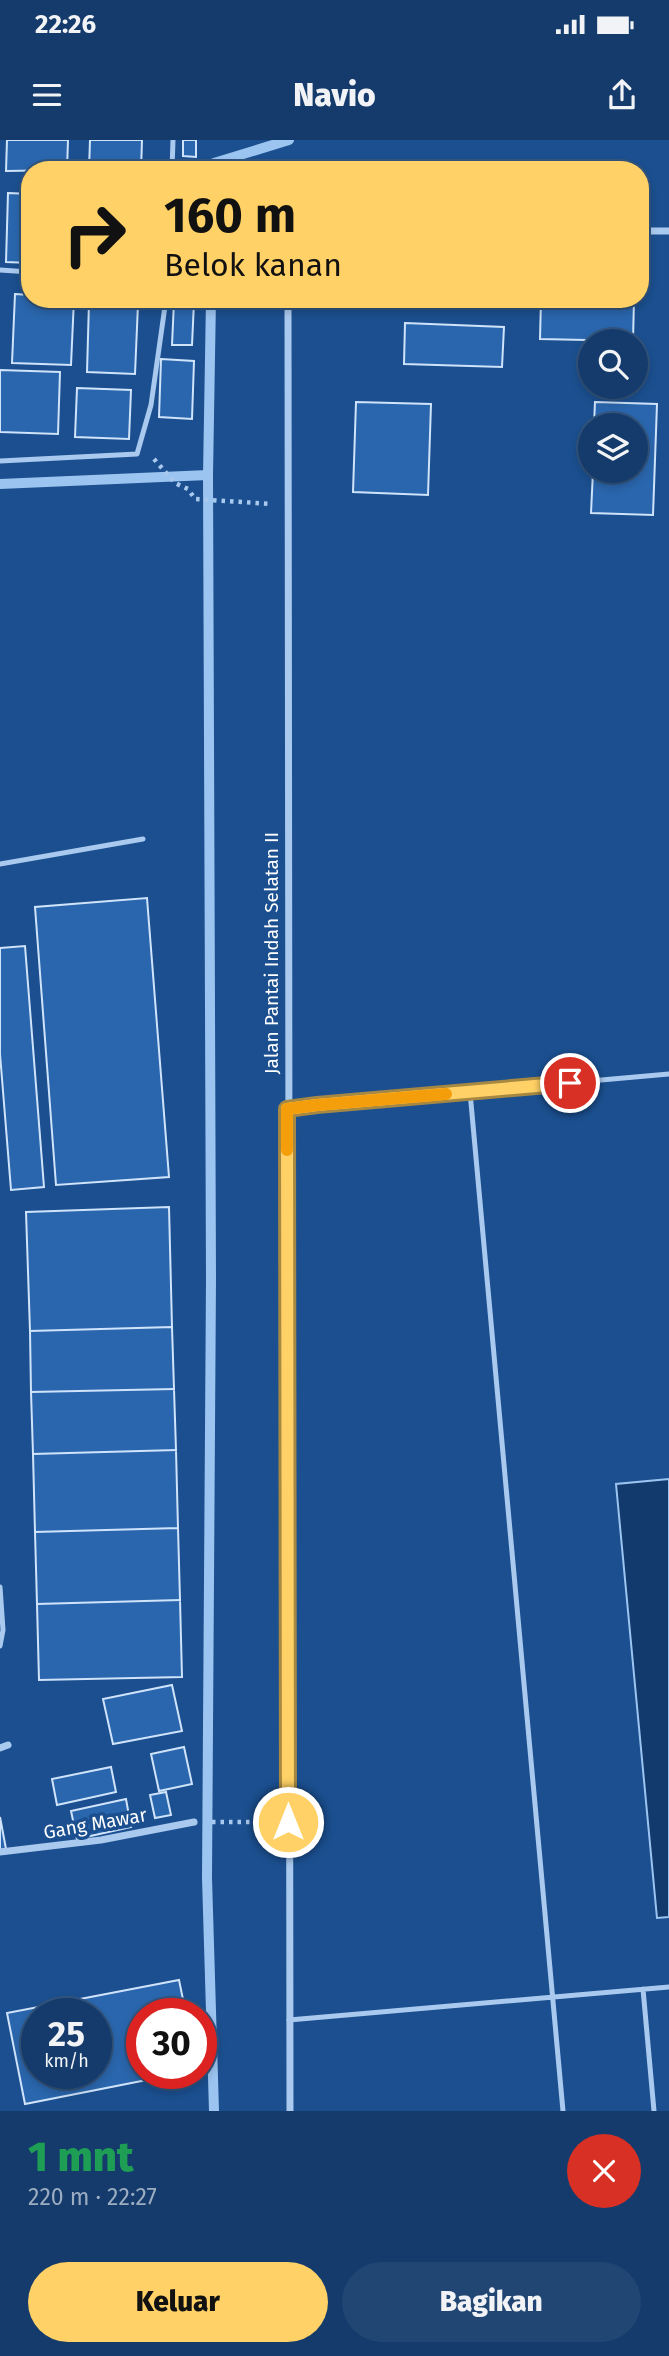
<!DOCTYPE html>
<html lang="id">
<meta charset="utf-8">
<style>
body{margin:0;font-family:"Fira Sans",sans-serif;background:#214673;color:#f1f3f6;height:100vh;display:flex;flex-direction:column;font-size:26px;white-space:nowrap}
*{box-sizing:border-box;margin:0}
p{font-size:23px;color:#9dadc1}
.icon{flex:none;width:38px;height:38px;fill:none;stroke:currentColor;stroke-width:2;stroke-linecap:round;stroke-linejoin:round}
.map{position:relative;height:1971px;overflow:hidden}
.sheet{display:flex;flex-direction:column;background:#143b6b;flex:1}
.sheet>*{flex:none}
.top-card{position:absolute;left:21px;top:21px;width:628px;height:147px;border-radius:28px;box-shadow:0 4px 10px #0003,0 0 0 2px #33557e;background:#ffd166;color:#111;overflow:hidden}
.controls{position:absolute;left:578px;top:189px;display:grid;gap:14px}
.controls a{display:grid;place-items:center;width:70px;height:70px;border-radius:50%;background:#143b6b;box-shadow:0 4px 10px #0003,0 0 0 2px #33557e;font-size:35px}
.speed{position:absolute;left:21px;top:1858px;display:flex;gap:14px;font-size:35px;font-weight:700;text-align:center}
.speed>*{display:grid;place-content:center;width:91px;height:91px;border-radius:50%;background:#143b6b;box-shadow:0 4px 10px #0003,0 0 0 2px #33557e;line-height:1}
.speed small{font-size:18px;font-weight:400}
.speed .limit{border:10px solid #d22;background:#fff;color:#111}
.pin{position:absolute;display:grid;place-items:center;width:60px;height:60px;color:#fff;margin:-30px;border:4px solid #fff;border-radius:50%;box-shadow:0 2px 7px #0007}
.me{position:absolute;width:77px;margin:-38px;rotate:0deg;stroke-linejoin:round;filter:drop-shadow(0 0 5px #0008)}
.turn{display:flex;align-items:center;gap:24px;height:147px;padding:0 28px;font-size:32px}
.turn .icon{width:91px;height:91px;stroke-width:2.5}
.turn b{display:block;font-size:49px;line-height:60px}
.round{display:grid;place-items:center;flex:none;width:74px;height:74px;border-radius:37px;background:#214673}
.headline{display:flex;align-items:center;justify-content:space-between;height:119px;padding:0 28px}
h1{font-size:42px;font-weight:800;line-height:52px;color:#1e9e55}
.primary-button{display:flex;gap:14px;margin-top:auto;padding:14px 28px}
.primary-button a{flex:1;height:80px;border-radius:42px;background:#ffd166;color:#111;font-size:28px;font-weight:800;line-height:80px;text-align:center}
.primary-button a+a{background:#214673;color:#f1f3f6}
.status{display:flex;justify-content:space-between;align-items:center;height:49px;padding:0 35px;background:#143b6b;direction:ltr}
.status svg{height:19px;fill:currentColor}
header{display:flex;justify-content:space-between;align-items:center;height:91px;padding:0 28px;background:#143b6b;font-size:32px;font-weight:800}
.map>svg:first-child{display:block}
</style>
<div class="status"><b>22:26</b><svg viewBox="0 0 49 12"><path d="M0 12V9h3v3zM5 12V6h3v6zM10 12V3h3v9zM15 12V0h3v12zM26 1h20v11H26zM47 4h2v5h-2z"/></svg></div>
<header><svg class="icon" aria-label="menu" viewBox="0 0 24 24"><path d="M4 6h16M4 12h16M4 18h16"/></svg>Navio<svg class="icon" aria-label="share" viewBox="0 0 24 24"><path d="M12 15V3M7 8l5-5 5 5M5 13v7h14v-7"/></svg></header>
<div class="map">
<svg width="669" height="1971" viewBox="0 0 669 1971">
<rect width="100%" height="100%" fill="#1b4f8f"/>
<path fill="#123a6d" stroke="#9cc4f0" stroke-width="2" d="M669 1339V1777L657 1778 616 1344Z"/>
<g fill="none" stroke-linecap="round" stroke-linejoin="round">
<path stroke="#9cc4f0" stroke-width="10" d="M214 30V23L289 0
M208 335 211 1139 207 1738 214 1971
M0 344 208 335 211 159"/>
</g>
<path fill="#2a66ad" stroke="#cfe3fa" stroke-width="2" fill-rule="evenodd" d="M7 0H68L67 30 6 31Z
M90 0H142L141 30H89Z
M183 0H196V17L183 16Z
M8 53 30 54V123L6 122Z
M15 154 30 155V159H74L71 225 12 223Z
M541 159H634L633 201 540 199Z
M174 161 194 162 192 205H172Z
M89 162 138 164 135 234 87 232Z
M405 183 504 187 502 227 404 224Z
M161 219 194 221 192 279 159 277Z
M0 230 60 232 58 294 0 292Z
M77 248 131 250 129 299 75 297Z
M356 262 431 264 428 355 353 352Z
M595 262 657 264 653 375 591 373 593 331H635V285H594Z
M147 758 169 1037 56 1045 35 767Z
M25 806 44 1047 11 1050 0 914V808Z
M169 1067 172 1187 30 1191 26 1072Z
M172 1187 174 1249 31 1252 30 1191Z
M174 1249 176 1310 33 1314 31 1252Z
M176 1310 178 1388 35 1392 33 1314Z
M178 1388 180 1460 37 1464 35 1392Z
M180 1460 182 1537 39 1540 37 1464Z
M172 1545 182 1591 113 1604 103 1559Z
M184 1607 192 1644 159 1651 151 1614Z
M111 1627 116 1652 57 1665 52 1639Z
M166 1652 171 1675 155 1678 150 1655Z
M126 1659 131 1687 77 1699 71 1671Z
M0 1677 6 1709 0 1710Z
M179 1840 186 1874H142V1934H177L25 1964 7 1873ZM37 1874H96V1934H37Z"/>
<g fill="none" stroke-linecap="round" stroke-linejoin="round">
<path stroke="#a9c9ee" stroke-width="4.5" stroke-dasharray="3.5 5" stroke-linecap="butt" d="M154 319 175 343 188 349 195 359 272 364
M212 1682H274"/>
<path stroke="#a9c9ee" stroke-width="5" d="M172 30 173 0
M0 130 30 132
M0 321 137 314 151 265 166 159
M0 724 143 699
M470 952 563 1971
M287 969 317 965 669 934
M0 1447 3 1490 0 1506
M643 1849 654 1971
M289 1880 669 1847"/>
<path stroke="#a9c9ee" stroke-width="7" d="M640 91H669
M288 159 290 1971
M0 1608 8 1605
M0 1712 101 1700 194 1682"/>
</g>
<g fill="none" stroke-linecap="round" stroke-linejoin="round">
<defs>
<path id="route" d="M288 1682 287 969 317 965 570 943"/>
</defs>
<use href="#route" stroke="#a68842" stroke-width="18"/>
<use href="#route" stroke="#ffd166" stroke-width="12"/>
<path stroke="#f59e0b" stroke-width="12" d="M287 1010V969L317 965 446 954"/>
</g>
<g text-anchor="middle" stroke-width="7" stroke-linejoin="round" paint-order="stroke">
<g font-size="19" fill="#fff" stroke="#1b4f8f">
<text transform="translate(271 813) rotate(-90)" y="7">Jalan Pantai Indah Selatan II</text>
<text transform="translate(95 1683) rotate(-10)" y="7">Gang Mawar</text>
</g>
</g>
</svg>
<div class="controls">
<a><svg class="icon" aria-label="search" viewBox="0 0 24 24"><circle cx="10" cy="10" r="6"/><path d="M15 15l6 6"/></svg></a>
<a><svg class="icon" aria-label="layers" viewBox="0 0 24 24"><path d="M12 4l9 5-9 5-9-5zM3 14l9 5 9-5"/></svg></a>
</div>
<div class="speed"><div>25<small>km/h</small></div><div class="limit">30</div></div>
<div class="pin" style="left:570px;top:943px;background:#d93025"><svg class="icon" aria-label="arrive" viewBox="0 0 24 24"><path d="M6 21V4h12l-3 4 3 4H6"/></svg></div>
<svg class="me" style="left:288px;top:1682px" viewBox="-20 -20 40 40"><circle r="17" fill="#ffd166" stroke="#fff" stroke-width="3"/><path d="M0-11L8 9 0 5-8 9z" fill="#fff"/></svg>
<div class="top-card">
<div class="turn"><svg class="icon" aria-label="right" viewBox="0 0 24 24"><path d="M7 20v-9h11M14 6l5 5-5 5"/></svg><div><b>160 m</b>Belok kanan</div></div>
</div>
</div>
<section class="sheet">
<div class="headline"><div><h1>1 mnt</h1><p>220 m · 22:27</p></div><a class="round" style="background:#d93025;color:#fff"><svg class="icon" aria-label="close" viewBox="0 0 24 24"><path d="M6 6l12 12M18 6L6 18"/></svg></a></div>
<div class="primary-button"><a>Keluar</a><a>Bagikan</a></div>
</section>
